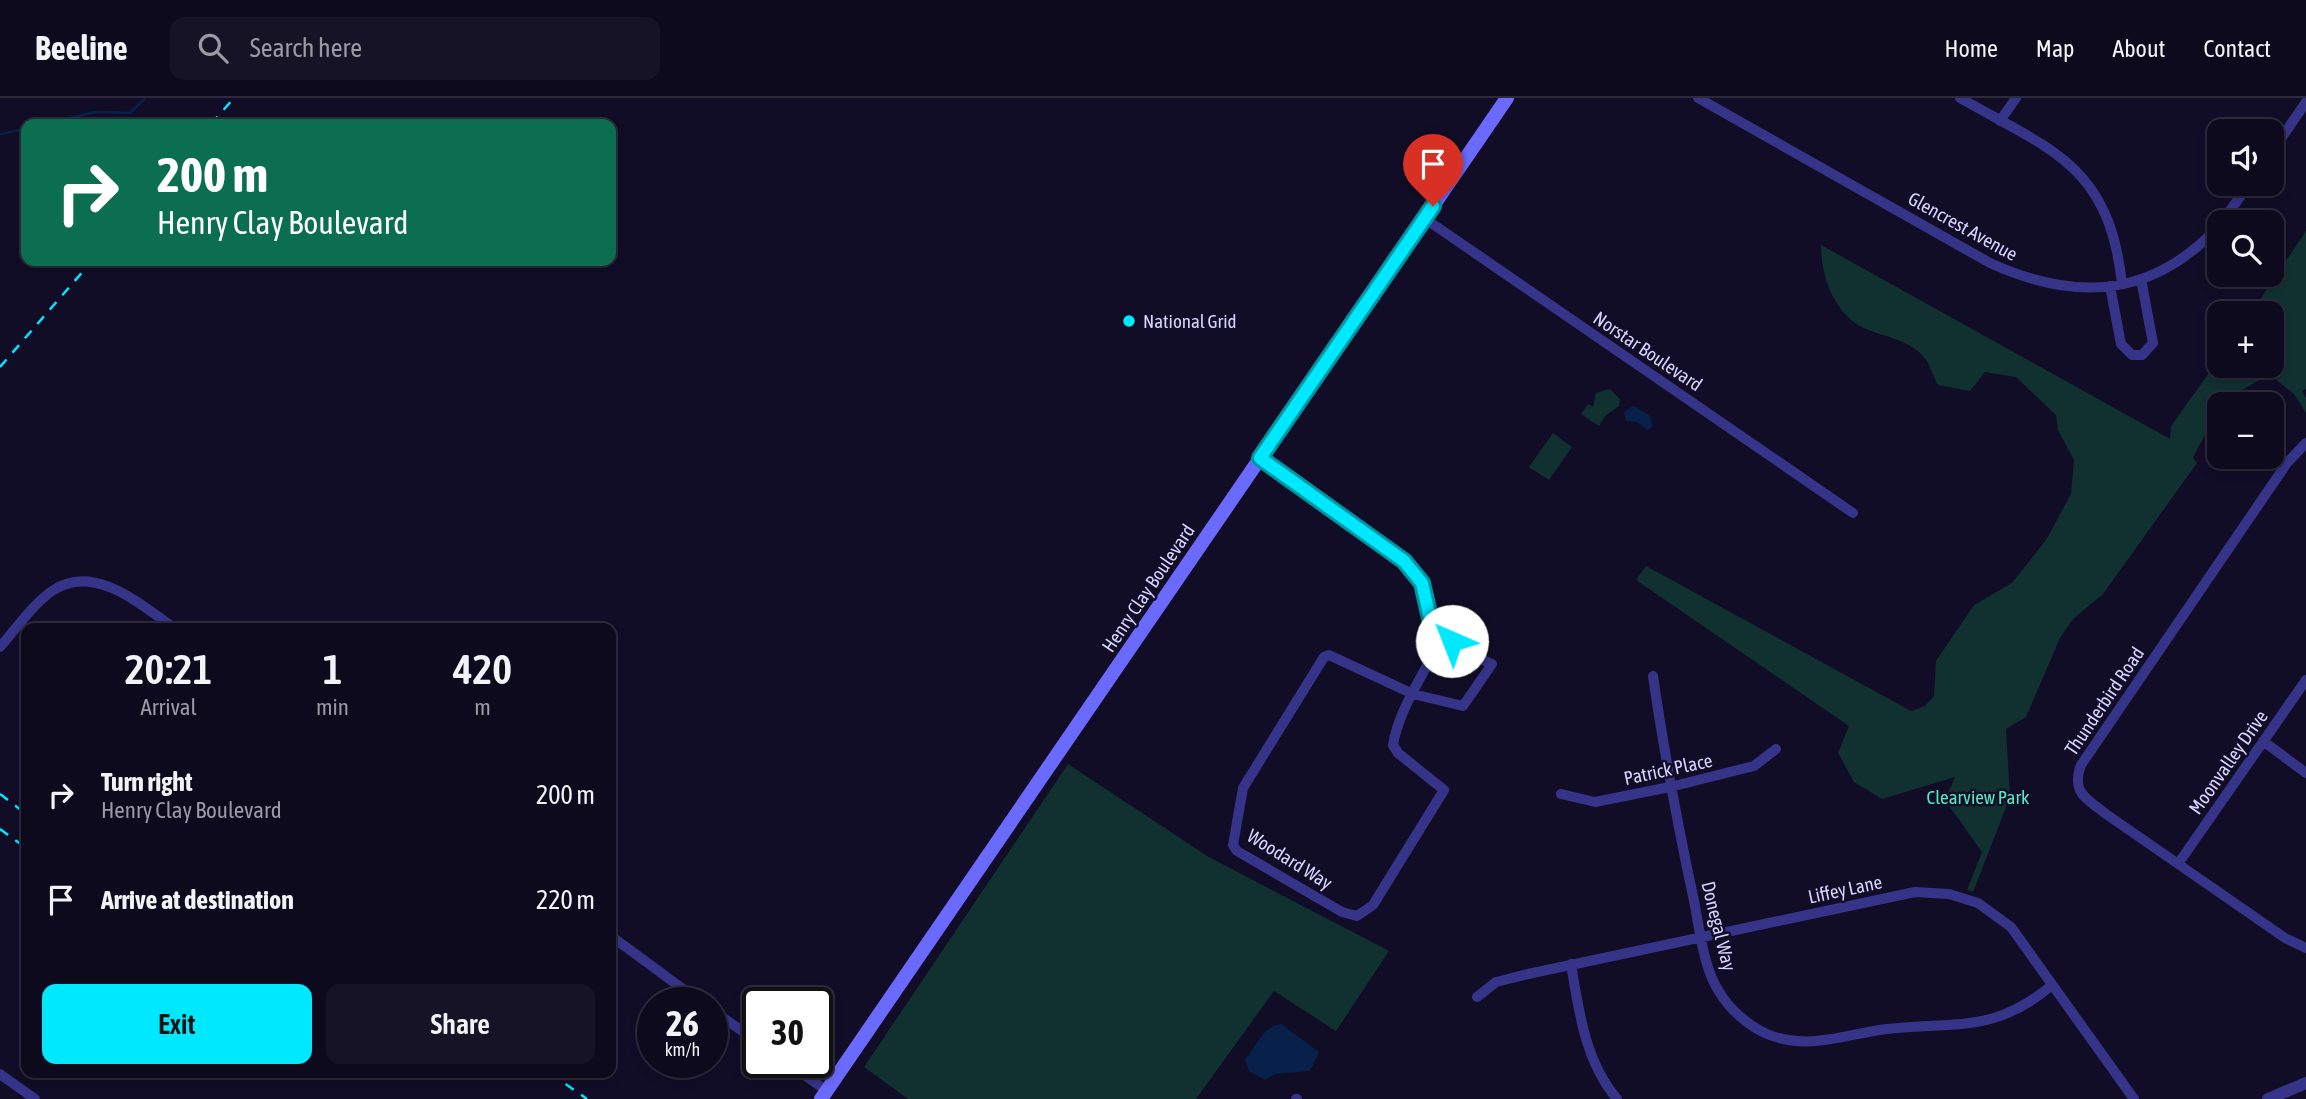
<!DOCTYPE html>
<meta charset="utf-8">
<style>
body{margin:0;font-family:"Asap Condensed",sans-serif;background:#161326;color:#f1f3f6;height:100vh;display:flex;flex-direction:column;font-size:26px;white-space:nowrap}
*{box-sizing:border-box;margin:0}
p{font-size:23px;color:#9a9aa4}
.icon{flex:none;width:38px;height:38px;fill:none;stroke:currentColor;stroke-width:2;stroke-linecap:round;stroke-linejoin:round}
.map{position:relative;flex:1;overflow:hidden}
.side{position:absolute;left:21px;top:525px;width:595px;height:455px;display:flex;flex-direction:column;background:#0d0a1d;border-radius:14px;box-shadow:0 4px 10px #0003,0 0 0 2px #2d2b3b}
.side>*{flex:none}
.top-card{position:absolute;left:21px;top:21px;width:595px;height:147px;border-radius:14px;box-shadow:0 4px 10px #0003,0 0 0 2px #2d2b3b;background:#0b6e4f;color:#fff;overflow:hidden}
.controls{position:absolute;left:2207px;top:21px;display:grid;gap:14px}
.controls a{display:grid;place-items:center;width:77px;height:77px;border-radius:14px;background:#0d0a1d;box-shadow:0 4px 10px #0003,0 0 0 2px #2d2b3b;font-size:35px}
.speed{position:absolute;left:637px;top:889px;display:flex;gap:14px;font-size:35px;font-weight:700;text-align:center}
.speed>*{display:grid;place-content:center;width:91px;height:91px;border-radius:50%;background:#0d0a1d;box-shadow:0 4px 10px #0003,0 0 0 2px #2d2b3b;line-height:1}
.speed small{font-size:18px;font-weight:400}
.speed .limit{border:4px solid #111;border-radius:10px;background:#fff;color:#111}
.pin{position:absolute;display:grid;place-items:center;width:60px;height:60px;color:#fff;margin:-72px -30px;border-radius:50% 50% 50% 0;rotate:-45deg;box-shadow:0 0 7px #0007}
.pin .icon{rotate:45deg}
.me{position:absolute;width:77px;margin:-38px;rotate:316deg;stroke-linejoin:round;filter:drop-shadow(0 0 5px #0008)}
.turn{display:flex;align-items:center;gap:24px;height:147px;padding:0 21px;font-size:32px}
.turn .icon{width:91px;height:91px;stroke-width:2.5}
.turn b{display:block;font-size:49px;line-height:60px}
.eta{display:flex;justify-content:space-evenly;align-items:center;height:119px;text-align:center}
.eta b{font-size:42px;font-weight:600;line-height:49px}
.button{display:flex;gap:14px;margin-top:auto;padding:14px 21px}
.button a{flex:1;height:80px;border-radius:14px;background:#00e8fe;color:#111;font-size:28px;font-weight:600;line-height:80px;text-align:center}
.button a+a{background:#161326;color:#f1f3f6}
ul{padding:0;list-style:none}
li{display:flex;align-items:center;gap:21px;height:105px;padding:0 21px}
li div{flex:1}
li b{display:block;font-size:26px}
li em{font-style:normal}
header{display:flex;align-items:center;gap:42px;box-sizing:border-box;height:98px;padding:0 35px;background:#0d0a1d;border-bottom:2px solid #2d2b3b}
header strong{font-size:33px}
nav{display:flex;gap:38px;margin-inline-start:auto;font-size:24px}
.search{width:490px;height:63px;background:#161326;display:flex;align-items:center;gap:18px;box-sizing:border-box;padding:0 24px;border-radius:14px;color:#9a9aa4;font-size:26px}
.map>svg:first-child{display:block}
</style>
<header>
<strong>Beeline</strong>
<div class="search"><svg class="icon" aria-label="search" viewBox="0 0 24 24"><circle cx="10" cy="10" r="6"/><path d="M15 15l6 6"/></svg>Search here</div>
<nav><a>Home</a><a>Map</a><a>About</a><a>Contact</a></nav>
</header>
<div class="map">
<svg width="2306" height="1001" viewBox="0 0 2306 1001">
<rect width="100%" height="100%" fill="#110d27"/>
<path fill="#103130" d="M2306 133V291L2302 293 2306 300V315L2294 296 2269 276 2219 306C2219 314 2198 349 2193 360L2197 365 2103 496 2073 521 2060 540 2026 619 2006 631 2010 699 1973 794 1967 792 1982 754 1945 702 1955 679 1882 701 1854 684 1838 655 1849 628 1636 482 1646 468 1911 613 1925 608 1934 598 1936 563 1974 507 2012 485 2046 442 2071 396 2074 362 2058 332 2056 317 2016 279 1985 274 1970 293 1938 287C1933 279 1930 265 1923 258 1910 243 1886 239 1869 232 1836 220 1821 181 1821 147L2170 341 2171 328 2219 261V268H2272V215H2251Z
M1610 291 1620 301 1619 308 1605 318 1599 328 1581 316 1588 306 1593 309 1596 295Z
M1553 335 1572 349 1549 382 1529 369Z
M1068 666 1207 758 1389 853 1336 933 1274 893 1196 1001H908L864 969Z"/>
<path fill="#08214b" d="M1633 308 1649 317 1653 328 1648 332 1637 324 1626 323 1624 314Z
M1281 926 1319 954 1310 973 1275 976 1265 982 1249 973 1245 961C1257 949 1261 929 1281 926Z"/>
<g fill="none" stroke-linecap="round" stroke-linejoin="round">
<path stroke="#08214b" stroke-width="2.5" d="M44 26 95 14 130 15 145 0
M0 36 26 31"/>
<path stroke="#363489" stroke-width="10" d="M1698 0 1990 165C2076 204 2152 200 2219 128
M1960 0C2053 53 2109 67 2122 186
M2000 23 2016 0
M2272 54 2306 4
M1424 120 1853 415
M2222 124 2249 86
M2110 188 2121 246 2132 257H2142L2153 245 2141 181
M2306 345 2287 365 2081 667C2071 695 2086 700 2106 716L2285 840 2306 850
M1260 360 1410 468 1422 485 1432 529
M1420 545a16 16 0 1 1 32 0a16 16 0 1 1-32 0Z
M0 549C16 531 32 507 52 493 94 464 141 507 174 530
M1431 560C1417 587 1398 616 1393 647L1398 655 1444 692 1373 807 1357 818 1342 814 1237 753 1233 747 1243 690 1324 559 1329 557 1413 596 1463 608 1492 566 1451 548
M1653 578C1664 654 1678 728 1694 803 1700 832 1703 870 1720 895 1730 912 1749 928 1767 936 1808 953 1846 936 1887 931 1957 923 1994 936 2052 887
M2263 643 2306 675
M1561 696 1595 704 1670 689 1754 668 1776 651
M2178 766 2306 582
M611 838 702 905
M1571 866C1579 914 1585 963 1617 1001
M1477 899 1496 884 1528 876 1915 794 1949 796 1978 805 2011 829 2134 1001
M712 912 758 944
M786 964 827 993
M0 976 35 1001
M1296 1001H1297"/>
<path stroke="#363489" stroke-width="12" d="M2268 1001 2306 985"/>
<path stroke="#6b6aff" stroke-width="14" d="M821 1001 1507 0"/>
<path stroke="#00e8fe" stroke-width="2.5" stroke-dasharray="10 9" stroke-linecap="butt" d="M211 26 234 0
M0 269 92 163
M0 696 26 716
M0 731 26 750
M550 975 587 1001"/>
</g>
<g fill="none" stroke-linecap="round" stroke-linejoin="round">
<defs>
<path id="route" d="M1433 108 1260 360 1404 463 1422 485 1432 529 1447 533 1452 543"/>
</defs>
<use href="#route" stroke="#0097a5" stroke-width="18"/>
<use href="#route" stroke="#00e8fe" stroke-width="12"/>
</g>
<circle fill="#00e8fe" stroke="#110d27" stroke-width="2.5" cx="1129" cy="223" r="7"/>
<g text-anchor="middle" stroke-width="5" stroke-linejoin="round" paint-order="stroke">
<g font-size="19" fill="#d7d3ff" stroke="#110d27">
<text transform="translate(1963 128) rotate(29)" y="7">Glencrest Avenue</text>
<text transform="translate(1648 253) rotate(34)" y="7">Norstar Boulevard</text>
<text transform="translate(1148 490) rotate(-56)" y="7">Henry Clay Boulevard</text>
<text transform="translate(2104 603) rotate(-56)" y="7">Thunderbird Road</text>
<text transform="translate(2228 664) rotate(-55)" y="7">Moonvalley Drive</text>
<text transform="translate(1668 671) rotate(-12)" y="7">Patrick Place</text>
<text transform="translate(1290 761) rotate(32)" y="7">Woodard Way</text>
<text transform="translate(1845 791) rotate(-12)" y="7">Liffey Lane</text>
<text transform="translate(1719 828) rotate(76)" y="7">Donegal Way</text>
</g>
<g font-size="19" fill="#d7d3ff" stroke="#110d27" text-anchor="start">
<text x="1143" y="230">National Grid</text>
</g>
<g font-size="19" fill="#55e9c2" stroke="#110d27">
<text x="1978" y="706">Clearview Park</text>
</g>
</g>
</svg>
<div class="controls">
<a><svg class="icon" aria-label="sound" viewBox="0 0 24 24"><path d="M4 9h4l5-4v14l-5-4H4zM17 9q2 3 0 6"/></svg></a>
<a><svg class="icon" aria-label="search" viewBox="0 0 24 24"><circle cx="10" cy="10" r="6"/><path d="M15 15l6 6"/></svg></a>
<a>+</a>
<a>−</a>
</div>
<div class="speed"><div>26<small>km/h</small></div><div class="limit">30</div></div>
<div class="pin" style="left:1433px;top:108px;background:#d93025"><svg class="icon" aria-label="arrive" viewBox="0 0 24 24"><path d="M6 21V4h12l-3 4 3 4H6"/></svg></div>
<svg class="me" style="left:1452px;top:543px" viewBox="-20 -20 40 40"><circle r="19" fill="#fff"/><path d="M0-13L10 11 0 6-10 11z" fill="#00e8fe"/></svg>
<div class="top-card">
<div class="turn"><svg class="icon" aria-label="right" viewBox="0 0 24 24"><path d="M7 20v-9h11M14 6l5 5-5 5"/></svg><div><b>200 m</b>Henry Clay Boulevard</div></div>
</div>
<section class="side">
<div class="eta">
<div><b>20:21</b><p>Arrival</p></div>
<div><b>1</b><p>min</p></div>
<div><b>420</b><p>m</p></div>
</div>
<ul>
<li><svg class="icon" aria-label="right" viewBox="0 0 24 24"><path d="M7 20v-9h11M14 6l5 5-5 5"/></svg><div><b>Turn right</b><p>Henry Clay Boulevard</p></div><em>200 m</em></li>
<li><svg class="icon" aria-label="arrive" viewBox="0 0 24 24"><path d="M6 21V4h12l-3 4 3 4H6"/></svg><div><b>Arrive at destination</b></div><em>220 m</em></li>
</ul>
<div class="button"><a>Exit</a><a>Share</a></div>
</section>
</div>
